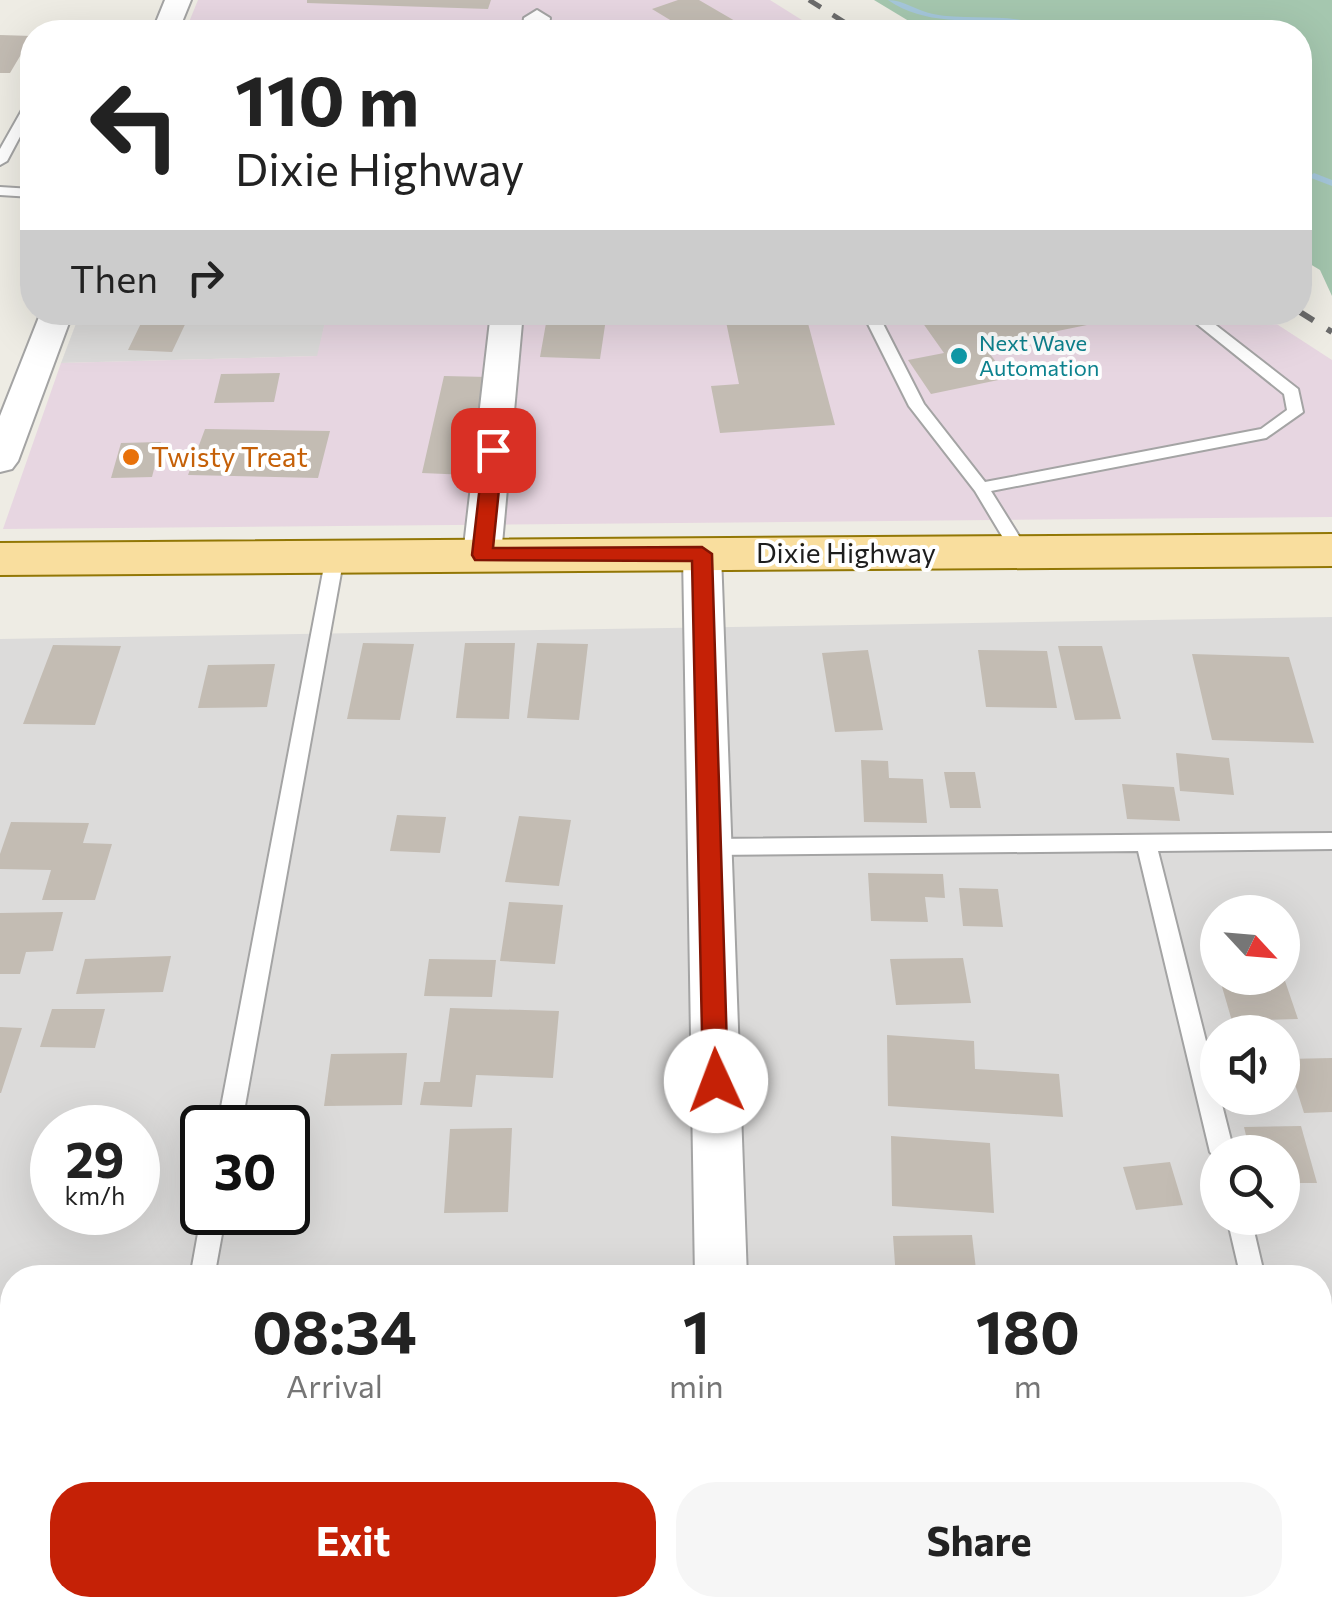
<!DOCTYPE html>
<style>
body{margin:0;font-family:Commissioner,sans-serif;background:#f6f6f6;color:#222;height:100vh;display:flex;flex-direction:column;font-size:38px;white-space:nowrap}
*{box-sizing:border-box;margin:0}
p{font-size:32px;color:#767676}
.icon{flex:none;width:55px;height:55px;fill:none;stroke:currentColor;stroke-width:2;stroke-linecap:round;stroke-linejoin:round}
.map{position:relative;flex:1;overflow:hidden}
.sheet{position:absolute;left:0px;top:1265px;width:1332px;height:352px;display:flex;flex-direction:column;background:#fff;border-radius:40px 40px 0 0;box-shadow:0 10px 40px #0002}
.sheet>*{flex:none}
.hud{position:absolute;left:20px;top:20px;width:1292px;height:305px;border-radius:40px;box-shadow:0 10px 40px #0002;background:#fff;color:#222;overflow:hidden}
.needle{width:65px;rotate:116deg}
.tools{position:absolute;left:1200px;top:895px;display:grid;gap:20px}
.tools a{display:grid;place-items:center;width:100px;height:100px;border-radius:50%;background:#fff;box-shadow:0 10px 40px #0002;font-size:50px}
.speed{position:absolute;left:30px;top:1105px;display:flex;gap:20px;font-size:50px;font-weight:700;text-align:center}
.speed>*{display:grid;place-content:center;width:130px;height:130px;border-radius:50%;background:#fff;box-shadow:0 10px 40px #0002;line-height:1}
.speed small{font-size:25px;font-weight:400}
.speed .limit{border:5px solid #111;border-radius:15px;background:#fff;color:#111}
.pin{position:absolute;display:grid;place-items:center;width:85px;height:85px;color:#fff;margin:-42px;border-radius:20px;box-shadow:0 5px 15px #0006}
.me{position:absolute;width:110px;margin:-55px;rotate:358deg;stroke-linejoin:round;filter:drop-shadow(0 0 8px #0008)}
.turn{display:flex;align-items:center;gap:35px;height:210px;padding:0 50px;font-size:45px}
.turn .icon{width:130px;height:130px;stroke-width:2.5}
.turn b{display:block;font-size:70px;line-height:85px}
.then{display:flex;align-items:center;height:95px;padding:0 50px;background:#0003;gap:20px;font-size:38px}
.eta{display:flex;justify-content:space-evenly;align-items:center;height:170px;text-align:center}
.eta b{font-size:60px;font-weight:700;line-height:70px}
.cta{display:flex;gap:20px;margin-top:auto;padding:20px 50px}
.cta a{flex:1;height:115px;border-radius:40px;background:#c52106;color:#fff;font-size:40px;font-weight:700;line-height:115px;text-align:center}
.cta a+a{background:#f6f6f6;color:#222}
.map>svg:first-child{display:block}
</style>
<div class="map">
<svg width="1332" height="1617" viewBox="0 0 1332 1617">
<rect width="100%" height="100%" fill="#eeece4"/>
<path fill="#dcdbda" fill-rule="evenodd" d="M187 27 389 28 388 32H185Z
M80 313H327L318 356 61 363Z
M1332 617V1617H0V639ZM1218 912H1282V978H1218ZM1218 1032H1282V1098H1218ZM52 1128H138V1212H52ZM202 1128H288V1212H202ZM1218 1152H1282V1218H1218ZM12 1278H1320V1605H12Z"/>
<path fill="#e7d6e1" d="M198 0H770L821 32H388V28L187 27Z
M1258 312 1332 360V517L3 529 61 363 317 356 327 313Z"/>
<path fill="#a5c7af" d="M874 0H1332V296L1320 270 1300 258V32H927Z"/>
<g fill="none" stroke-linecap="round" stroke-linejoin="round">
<path fill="#a5c7db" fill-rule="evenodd" d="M888 0C904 0 917 11 933 14 974 22 1019 10 1057 32 1042 33 1027 24 1011 23 968 18 925 26 888 0Z
M1314 173 1332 180V186L1311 178 1310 176Z"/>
</g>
<path fill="#c3bcb3" d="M307 0H491L488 9 307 3Z
M678 0H699L754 32H690L652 9Z
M0 35 32 36 10 73H0Z
M548 312H607L600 359 540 357Z
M724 312H805L835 425 720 433 711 386 739 384Z
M915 312H1128L1131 316 984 346 1008 378 931 394 908 360 944 353Z
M146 313 189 316 172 352 128 350Z
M280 373 274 402 214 403 221 374Z
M444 376 488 377 468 475 422 473Z
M205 429 330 431 318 478 188 475Z
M161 442 152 477 111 478 121 443Z
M363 643 414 644 400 720 347 719Z
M465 643H515L509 719 456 718Z
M537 643 588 644 579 720 527 718Z
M53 645 121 646 95 725 23 724Z
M1058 646H1102L1121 719 1075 720Z
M868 650 883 730 835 732 822 653Z
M978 650 1047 651 1057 708 986 707Z
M1192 654 1289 657 1314 743 1212 740Z
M275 664 267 707 198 708 208 665Z
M1176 753 1229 758 1234 795 1180 791Z
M861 760 888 761 889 778 923 779 927 823 864 822Z
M944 772H975L981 808H950Z
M1122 784 1174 787 1180 821 1127 819Z
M397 815 446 817 440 853 390 851Z
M519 816 571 820 559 886 505 882Z
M11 822 89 823 83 843 112 844 95 900H42L51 870 0 869V854Z
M868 873 943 874 945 898 925 897 928 922 871 921Z
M959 888 998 889 1003 927 963 926Z
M509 902 563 905 555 964 500 961Z
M63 912 53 951 26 952 20 974H0V913Z
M171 956 163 992 76 994 85 959Z
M963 958 971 1003 896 1005 890 959Z
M429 959 496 960 492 997 424 996Z
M1284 978 1298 1019 1232 1021 1220 980Z
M450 1008 559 1011 553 1078 476 1075 472 1107 420 1105 424 1082H440Z
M52 1009H105L95 1048 40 1047Z
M0 1027 22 1028 1 1093H0Z
M887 1035 974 1041 975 1069 1059 1074 1063 1117 888 1106Z
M407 1053 402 1105 324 1106 331 1054Z
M1332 1058V1112L1304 1113 1287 1059Z
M1301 1126 1317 1183H1282V1152H1250L1244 1127Z
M512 1128 508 1212 444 1213 450 1129Z
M891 1136 990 1143 994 1213 892 1206Z
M1170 1162 1183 1205 1136 1210 1123 1167Z
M972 1235 977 1278H896L893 1236Z
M433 1273 527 1274V1278H432Z"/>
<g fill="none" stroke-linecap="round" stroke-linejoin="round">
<defs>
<path id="lane" d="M32 99V114L7 161 0 165V149L26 103Z
M0 187 32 189V197L0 195Z
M862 312H877L924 404 985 482 1261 429 1287 410 1284 394 1182 312H1199L1298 389 1303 412 1266 438 991 491 1029 552 1020 558 1014 556 975 491 909 406Z
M335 550 344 556 241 1128H217L326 556Z
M1332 833V849L1158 851 1234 1152H1218V1161L1210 1152 1138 851 710 855 703 853 700 847 703 841 710 839Z
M202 1211 226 1212 214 1278H190Z
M1227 1218H1251L1265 1278H1241Z
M1320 1533 1330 1537 1332 1543V1610L1322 1606 1320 1601Z
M128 1605H156L153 1617H125Z"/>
<path id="street" d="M165 0H191L178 32H152Z
M537 10 550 18 548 32H522L524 18Z
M41 312H73L18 461 12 469 0 472V416Z
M491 312H523L501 555 495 564 482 568 469 564 463 555Z
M702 541 715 545 721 554 747 1278H695L683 554 689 545Z
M699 1605H759L760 1617H700Z"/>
<path id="primary" d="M1332 534V566L0 575V543Z"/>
</defs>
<use href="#lane" stroke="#a4a4a4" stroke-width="4"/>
<use href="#street" stroke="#a4a4a4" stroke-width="4"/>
<use href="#primary" stroke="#927705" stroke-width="4"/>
<use href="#lane" fill="#fff" fill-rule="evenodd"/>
<use href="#street" fill="#fff" fill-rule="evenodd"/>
<use href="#primary" fill="#f9de9e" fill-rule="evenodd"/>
<path stroke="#6b6b6b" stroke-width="5" stroke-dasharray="14 14" stroke-linecap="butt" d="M809 0 860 32"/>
<path stroke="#6b6b6b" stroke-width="6" stroke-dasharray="16 16" stroke-linecap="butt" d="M1300 312 1332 332"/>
</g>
<path fill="#c52106" stroke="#801504" stroke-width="2.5" d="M493 444 503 450 493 548 702 547 712 554 728 1081 725 1089 716 1092 706 1089 703 1081 692 561 475 560 472 555 484 450Z"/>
<circle fill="#0f9aa8" stroke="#fff" stroke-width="4" cx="959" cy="356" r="10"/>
<circle fill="#e8710a" stroke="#fff" stroke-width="4" cx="131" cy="457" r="10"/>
<g text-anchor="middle" stroke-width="8" stroke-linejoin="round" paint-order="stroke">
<g font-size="22" fill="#0d838f" stroke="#fff" text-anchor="start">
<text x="979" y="351">Next Wave<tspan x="979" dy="25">Automation</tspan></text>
</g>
<g font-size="28" fill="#c56008" stroke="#fff" text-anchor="start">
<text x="151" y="467">Twisty Treat</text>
</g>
<g font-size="28" fill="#1d1d1d" stroke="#fff">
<text x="846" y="563">Dixie Highway</text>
</g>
</g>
</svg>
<div class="tools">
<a><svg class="needle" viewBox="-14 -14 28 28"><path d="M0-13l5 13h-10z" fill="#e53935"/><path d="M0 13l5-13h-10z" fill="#767676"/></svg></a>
<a><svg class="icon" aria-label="sound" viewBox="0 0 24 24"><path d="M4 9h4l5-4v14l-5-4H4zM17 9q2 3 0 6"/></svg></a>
<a><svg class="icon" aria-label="search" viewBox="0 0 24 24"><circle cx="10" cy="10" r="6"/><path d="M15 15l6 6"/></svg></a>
</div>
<div class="speed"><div>29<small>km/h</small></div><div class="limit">30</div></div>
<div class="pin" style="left:493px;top:450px;background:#d93025"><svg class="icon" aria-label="arrive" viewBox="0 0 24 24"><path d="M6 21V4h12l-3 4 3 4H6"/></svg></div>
<svg class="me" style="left:716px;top:1081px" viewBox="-20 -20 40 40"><circle r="19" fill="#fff"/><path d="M0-13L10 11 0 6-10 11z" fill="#c52106"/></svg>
<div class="hud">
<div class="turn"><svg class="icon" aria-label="left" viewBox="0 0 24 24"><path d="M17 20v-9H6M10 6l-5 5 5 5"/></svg><div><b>110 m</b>Dixie Highway</div></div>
<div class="then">Then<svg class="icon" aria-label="right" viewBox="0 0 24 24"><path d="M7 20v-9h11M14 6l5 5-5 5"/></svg></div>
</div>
<section class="sheet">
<div class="eta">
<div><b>08:34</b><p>Arrival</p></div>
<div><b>1</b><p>min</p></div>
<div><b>180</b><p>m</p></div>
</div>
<div class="cta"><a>Exit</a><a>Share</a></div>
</section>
</div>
